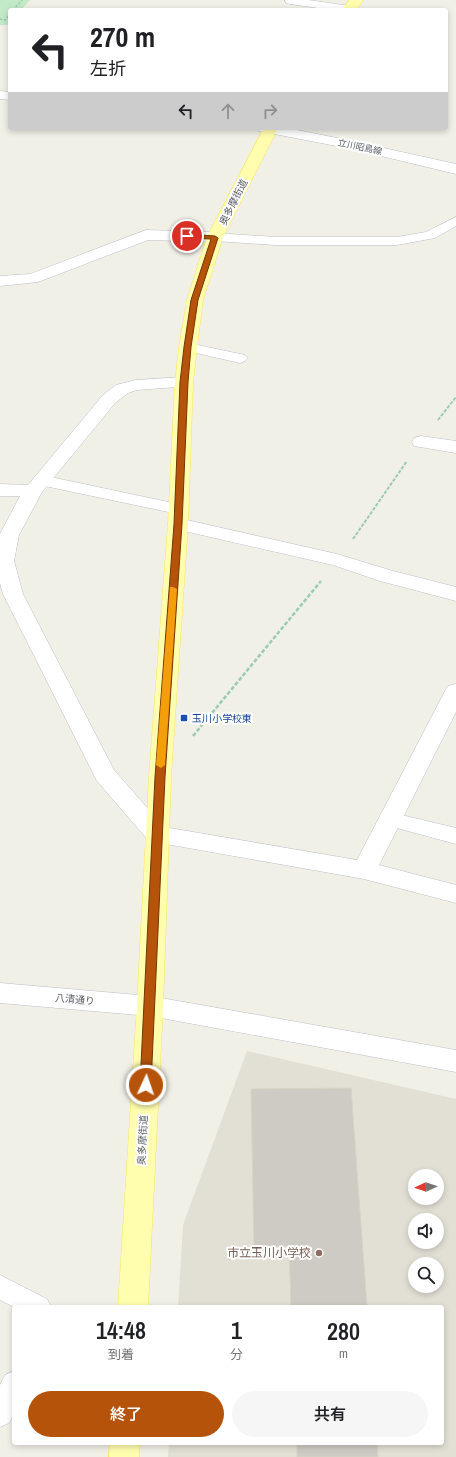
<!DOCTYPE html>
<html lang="ja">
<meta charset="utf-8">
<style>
body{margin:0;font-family:"Archivo Narrow","Noto Sans JP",sans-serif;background:#f6f6f6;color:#202124;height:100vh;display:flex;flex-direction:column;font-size:15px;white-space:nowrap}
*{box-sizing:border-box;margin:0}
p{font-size:13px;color:#757577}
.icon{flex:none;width:22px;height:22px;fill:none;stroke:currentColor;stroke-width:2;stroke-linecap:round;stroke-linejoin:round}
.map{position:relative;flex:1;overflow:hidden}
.sheet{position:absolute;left:12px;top:1305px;width:432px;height:140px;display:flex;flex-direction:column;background:#fff;border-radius:4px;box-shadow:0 2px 6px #0003}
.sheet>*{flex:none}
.hud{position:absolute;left:8px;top:8px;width:440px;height:122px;border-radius:4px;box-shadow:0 2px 6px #0003;background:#fff;color:#202124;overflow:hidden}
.needle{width:26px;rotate:266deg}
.fabs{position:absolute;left:408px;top:1169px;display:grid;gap:8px}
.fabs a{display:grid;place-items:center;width:36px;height:36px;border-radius:50%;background:#fff;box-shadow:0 2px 6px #0003;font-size:20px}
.pin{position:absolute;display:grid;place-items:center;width:34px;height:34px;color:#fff;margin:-17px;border:2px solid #fff;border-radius:50%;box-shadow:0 1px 4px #0007}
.me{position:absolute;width:44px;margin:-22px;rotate:3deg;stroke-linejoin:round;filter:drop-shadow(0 0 3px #0008)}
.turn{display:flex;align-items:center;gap:14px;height:84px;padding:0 16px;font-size:18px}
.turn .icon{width:52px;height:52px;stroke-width:2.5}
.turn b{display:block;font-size:28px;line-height:34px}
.lanes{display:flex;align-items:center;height:38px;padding:0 16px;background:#0003;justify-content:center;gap:20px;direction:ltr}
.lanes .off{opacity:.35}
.eta{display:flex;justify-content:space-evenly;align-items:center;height:68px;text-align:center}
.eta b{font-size:24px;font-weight:600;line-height:28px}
.primary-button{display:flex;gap:8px;margin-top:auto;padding:8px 16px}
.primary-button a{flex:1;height:46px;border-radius:24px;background:#b45309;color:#fff;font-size:16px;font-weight:600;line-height:46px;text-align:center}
.primary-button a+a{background:#f6f6f6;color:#202124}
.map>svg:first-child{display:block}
</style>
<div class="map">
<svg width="456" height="1457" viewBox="0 0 456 1457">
<rect width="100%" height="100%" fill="#f1f0e7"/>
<path fill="#e2e0d5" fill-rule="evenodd" d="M247 1051 456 1099V1457H168L169 1443H442V1307H178L183 1225ZM415 1176H437V1198H415ZM415 1220H437V1242H415ZM415 1264H437V1286H415Z"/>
<path fill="#c2eac7" d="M0 0H30L21 10H10V22L7 25H0Z"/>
<path fill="#cdcbc3" stroke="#d7d4c4" d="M351 1088 367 1307H291L289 1246 254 1247 251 1089Z
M297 1443H377L378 1457H297Z"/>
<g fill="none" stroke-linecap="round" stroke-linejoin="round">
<defs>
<path id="service" d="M285 0H308L350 6 354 7 356 9 332 10 290 4 286 3Z
M456 217V226L435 238 397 245H275L215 241 210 240 208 237 210 234 215 233 275 237H397L426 232Z
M188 343 245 355 248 358 245 361 240 363 183 350 181 347 183 344Z
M41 475 178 504 184 505 186 509 184 513 178 514 35 484 33 480 35 476Z
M389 812 456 828V844L382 824 379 819 382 814Z
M0 1275 47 1299 51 1307H14L0 1300Z
M14 1371V1413L9 1423 0 1427V1385L5 1375Z"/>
<path id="minor" d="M146 230 215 232 221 234 223 237 221 240 215 242 148 240 38 282 0 286V276L30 274Z
M184 377 190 378 193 382 190 386 137 390 128 393 115 403 42 492 19 535 14 561 23 594 114 770 164 827 357 860 445 691 448 686 456 684V712L379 865 456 885V903L364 879 149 841 97 781 3 594 0 583V534L20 496H0V484L28 485 103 395 116 385 136 380Z
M421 436 456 441V453L414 446 412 442 414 438Z
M178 518 337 554 393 571 456 587V601L380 581 333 565 171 528 168 524 171 520Z
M0 983 150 996 456 1050V1072L150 1016 0 1003Z"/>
<path id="secondary" d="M0 91 10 92V100L0 99Z
M257 128H287L352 141 456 164V174L352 149 264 132 259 131Z"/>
<path id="primary" d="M349 0H363L356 10H342Z
M264 128H278L223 237 203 300 197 347 193 382 188 524 171 777 163 1006 148 1307H118L137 1006 149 777 168 524 175 382 179 347 187 300 207 237Z
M110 1443H140L139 1457H109Z"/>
</defs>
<use href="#service" stroke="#bebfc6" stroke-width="1"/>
<use href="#minor" stroke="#bebfc6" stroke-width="1"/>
<use href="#secondary" stroke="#bcbec5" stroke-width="1"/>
<use href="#primary" stroke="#fde455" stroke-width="1"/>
<path stroke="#9accaf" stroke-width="1.5" stroke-dasharray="2.5 1.5" stroke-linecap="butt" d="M13 10 22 0
M0 19 5 20 10 14"/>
<path stroke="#9accaf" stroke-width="2" stroke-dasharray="3.5 1.5" stroke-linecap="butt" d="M438 420 456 397
M353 539 407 461"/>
<path stroke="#9accaf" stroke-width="2.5" stroke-dasharray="4 2" stroke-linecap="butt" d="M193 736 321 581"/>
<use href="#service" fill="#fff" fill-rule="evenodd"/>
<use href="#minor" fill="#fff" fill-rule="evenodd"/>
<use href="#secondary" fill="#fff" fill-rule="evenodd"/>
<use href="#primary" fill="#fffdae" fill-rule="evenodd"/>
</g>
<path fill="#b45309" stroke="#753606" d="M187 234 215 236 218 238 198 300 191 347 188 382 182 524 165 777 151 1085 149 1088 146 1090 142 1088 140 1085 155 777 174 524 180 382 184 347 191 300 211 239 185 238V235Z"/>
<path fill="#f59e0b" d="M170 587H173L177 589 165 765 161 768 156 765Z"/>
<rect fill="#1a4fb4" stroke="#fff" stroke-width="1.5" x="180" y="714" width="8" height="8" rx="2"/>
<circle fill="#8d6e63" stroke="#fff" stroke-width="1.5" cx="319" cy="1253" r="4"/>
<g text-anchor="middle" stroke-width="4" stroke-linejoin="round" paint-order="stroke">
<g font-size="9" fill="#5e6168" stroke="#fff">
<text transform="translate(360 147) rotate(12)" y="3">立川昭島線</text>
</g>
<g font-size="10" fill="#5e6168" stroke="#fff">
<text transform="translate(233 202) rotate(-63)" y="4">奥多摩街道</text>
<text transform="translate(75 999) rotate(5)" y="4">八清通り</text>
<text transform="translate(142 1140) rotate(-87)" y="4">奥多摩街道</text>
</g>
<g font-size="10" fill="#164399" stroke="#fff" text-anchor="start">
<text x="192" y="722">玉川小学校東</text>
</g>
<g font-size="12" fill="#785e54" stroke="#fff" text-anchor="end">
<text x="311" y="1257">市立玉川小学校</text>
</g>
</g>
</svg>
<div class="fabs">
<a><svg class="needle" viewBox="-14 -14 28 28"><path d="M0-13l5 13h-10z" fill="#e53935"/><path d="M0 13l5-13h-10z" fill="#757577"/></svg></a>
<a><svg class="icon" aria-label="sound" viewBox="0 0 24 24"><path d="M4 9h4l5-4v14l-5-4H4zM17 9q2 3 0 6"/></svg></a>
<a><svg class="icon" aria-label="search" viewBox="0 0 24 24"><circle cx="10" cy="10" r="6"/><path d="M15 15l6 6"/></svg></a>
</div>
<div class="pin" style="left:187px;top:236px;background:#d93025"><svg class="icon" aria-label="arrive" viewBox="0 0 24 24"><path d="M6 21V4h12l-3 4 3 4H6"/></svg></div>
<svg class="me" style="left:146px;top:1085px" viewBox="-20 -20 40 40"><circle r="17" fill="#b45309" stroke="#fff" stroke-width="3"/><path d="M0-11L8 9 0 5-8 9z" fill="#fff"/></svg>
<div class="hud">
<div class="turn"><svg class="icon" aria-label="left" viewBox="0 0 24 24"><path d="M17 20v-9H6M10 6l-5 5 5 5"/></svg><div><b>270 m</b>左折</div></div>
<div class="lanes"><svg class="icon" aria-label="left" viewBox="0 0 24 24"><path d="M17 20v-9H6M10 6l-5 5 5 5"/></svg><svg class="icon off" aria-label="ahead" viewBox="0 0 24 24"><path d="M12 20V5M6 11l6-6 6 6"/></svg><svg class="icon off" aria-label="right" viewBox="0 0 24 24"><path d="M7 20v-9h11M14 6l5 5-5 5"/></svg></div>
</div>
<section class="sheet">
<div class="eta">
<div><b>14:48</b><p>到着</p></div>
<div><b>1</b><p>分</p></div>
<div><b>280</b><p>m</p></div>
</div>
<div class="primary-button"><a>終了</a><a>共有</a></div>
</section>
</div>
